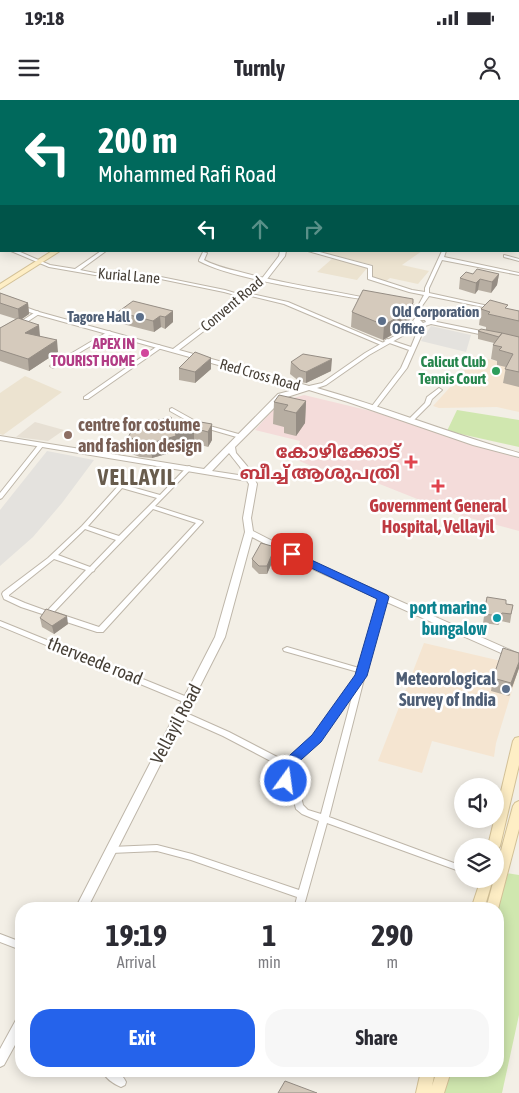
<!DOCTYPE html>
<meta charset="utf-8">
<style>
body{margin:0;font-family:"Asap Condensed","Noto Sans Malayalam",sans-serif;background:#f7f7f7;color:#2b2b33;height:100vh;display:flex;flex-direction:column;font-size:19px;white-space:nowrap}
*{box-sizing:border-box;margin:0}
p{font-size:16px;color:#7c7c81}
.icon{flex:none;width:28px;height:28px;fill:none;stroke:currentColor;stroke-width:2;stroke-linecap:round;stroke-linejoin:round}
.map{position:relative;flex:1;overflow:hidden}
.side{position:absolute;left:15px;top:802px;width:489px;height:175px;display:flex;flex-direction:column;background:#fff;border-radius:20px;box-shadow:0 2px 12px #0003}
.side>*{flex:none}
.guide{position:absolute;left:0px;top:0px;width:520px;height:152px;box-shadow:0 2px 12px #0003;background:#00695c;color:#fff;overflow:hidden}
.fabs{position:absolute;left:454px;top:678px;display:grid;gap:10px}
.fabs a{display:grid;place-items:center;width:50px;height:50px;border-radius:50%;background:#fff;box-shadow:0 2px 12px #0003;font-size:25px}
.pin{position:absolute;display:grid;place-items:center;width:42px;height:42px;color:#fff;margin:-21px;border-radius:10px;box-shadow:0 2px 8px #0006}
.me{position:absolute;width:55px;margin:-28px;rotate:14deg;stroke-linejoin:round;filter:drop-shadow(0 0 4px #0008)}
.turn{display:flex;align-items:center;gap:18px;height:105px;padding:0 15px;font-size:22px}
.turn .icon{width:65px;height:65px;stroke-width:2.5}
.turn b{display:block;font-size:35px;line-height:42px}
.lanes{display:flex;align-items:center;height:48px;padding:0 15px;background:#0003;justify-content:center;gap:25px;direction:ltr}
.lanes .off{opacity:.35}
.eta{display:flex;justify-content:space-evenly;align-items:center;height:85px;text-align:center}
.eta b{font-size:30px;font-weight:700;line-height:35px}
.cta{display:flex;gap:10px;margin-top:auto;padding:10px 15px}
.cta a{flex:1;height:58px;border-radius:20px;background:#2563eb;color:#fff;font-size:20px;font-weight:700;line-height:58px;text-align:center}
.cta a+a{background:#f7f7f7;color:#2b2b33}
.status{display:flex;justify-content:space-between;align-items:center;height:35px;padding:0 25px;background:#fff;direction:ltr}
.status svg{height:14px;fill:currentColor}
header{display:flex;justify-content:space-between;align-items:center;height:65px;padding:0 15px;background:#fff;font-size:22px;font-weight:700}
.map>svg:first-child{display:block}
</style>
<div class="status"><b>19:18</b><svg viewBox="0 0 49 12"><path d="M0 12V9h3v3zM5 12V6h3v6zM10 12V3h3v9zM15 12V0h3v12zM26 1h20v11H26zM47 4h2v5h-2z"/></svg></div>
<header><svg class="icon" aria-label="menu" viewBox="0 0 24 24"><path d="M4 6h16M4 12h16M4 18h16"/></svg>Turnly<svg class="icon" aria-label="person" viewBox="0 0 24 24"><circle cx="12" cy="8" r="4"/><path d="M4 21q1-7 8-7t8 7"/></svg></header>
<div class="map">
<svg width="519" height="993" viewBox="0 0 519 993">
<rect width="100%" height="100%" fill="#f3efe6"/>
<path fill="#e7e0d4" d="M35 322 64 330 48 341 16 337Z"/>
<path fill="#f5e5d1" d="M519 246V312L497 307 439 308 433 306 462 274 474 256 497 261Z
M424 543 501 561 519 568 496 643 494 657 432 641 422 673 378 661Z"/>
<path fill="#ece3d0" d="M316 151H422L402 165 429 171 418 184 390 178 386 181 373 177V165Z
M333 158 368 167 357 180 317 172Z
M25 276 62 292 3 335 0 334V293Z"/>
<path fill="#f4dcda" d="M304 295 375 312 483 348 519 358V431L455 414 367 379 311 366 295 359 300 341 255 330 280 302Z"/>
<path fill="#d0e7af" d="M457 310 519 320V347L447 331Z
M499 772 519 775V915L502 993H442L448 971H498V809Z"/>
<path fill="#e4e2de" d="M431 226 471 235 466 252 421 241Z
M47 351 94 360 62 403 33 437 0 466V410Z"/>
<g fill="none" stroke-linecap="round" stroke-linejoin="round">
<defs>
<path id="minor" d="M188 0H193L191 1H187Z
M335 0H339L338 1H334Z
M352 0H361L363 1H355Z
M407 0H411L410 1H406Z
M0 95H1V97H0Z
M0 146H1V148H0Z
M11 151H18L50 165 75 169 101 151H106L80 170 95 173 151 175 225 190 248 197 246 198 224 192 151 177 95 175 49 167Z
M308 151H316L372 166V177L412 190 425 192V188L442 151H446L444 157 519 173V175L442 160 429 188V193L493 207 495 208 493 209 429 196 422 206 424 218 421 220 418 218V209L405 207 403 206 405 205 418 206 424 195 409 192 368 179V168Z
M203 152 207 153 204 160C217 167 233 170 248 174 287 184 327 190 367 198L369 199 367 200C327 193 286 187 246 177 230 173 214 169 199 161V160Z
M504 155 519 159V161L504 157Z
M247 193 288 202 386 244 385 245H381L284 204 247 195Z
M37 211 39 212V214L21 226H17V224Z
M423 223 426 225 407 268 376 308H372V306L401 268 409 250 384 241 387 239 411 247 420 225Z
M109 231 111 232V234L55 267 53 268 50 266Z
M159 245 162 247 161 248 88 299H84V297Z
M439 288 442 290 432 299 430 304 413 321H409V319L425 303 427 297Z
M172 308 199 323 242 335 243 336 240 338 195 325 170 311V309Z
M41 343 44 345 43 346 2 398 0 399V393L39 344Z
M189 366 191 367 192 368 191 369 155 406 202 421 203 422 103 532H97L21 507 4 499 2 494 3 492 48 458 82 426 119 385 121 384 160 395 187 367ZM122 388 157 398 119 436 88 426ZM153 409 196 423 99 527 54 512 92 472 94 471 95 469ZM85 429 116 440 90 467 58 455ZM54 459 86 470 47 511 25 503 9 496V495Z
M381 495H383L386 497 366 571 329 717 462 766V772L327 723 303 809H294L297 797 191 760 157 751 111 753 108 752 107 750 108 748 111 747 157 745 192 754 299 790 319 721 302 714 296 709 292 693 282 681V667L223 636 178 616 177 614 178 612H184L229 632 285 661 313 636 357 578 358 572 284 551 283 549 287 547 359 568ZM353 593 321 714 308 710 303 705 300 692 290 680V666L319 640Z
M0 521 192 599 193 601 192 603H186L0 526Z
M0 834 21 842V850L0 842Z
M102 971C113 971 121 971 126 982L125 985 121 987C114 984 105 978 102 971Z"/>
<path id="tertiary" d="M1 50V54L0 55V51Z
M280 151H286L285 156 264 183 251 195 179 250 309 286 322 283 365 253 415 224 413 221 416 217 427 216 432 221 491 233 492 234 489 236 431 224 425 226H420L369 255 326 285 317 288C385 307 451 334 519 353V357L473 345 348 302 309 290 284 298 235 347 236 353 247 366 257 384 251 418 253 431 323 467 519 554V561L317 471 252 437 225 537 87 809H75L215 537 245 432 243 418 249 384 247 381 0 340V336L204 369 278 294 301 288 35 214 0 202V198L39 212 173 249 247 193 260 181 279 156ZM420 220H425L426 222 423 223ZM229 353 240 367 245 376 212 371Z
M21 916V934L4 965 0 967V949L17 918Z"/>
<path id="secondary" d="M125 0H134L135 1H127Z
M1 24V28L0 29V25Z
M52 151H60L0 189V184Z
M519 637V665L500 746 498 749 495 751V746H488L513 641 515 638Z
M519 701V729L498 809V811V809H486L494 779H495V773L513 706 515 703Z
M481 779H493L484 809H471Z
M421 971H435L432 986 437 971H451L444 993H416Z"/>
</defs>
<use href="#minor" stroke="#beb6a9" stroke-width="2"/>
<use href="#tertiary" stroke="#beb6a9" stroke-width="2"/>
<use href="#secondary" stroke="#d3c197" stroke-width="2"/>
<use href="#minor" fill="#fff" fill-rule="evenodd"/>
<use href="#tertiary" fill="#fff" fill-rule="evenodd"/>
<use href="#secondary" fill="#feeec5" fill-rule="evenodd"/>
<defs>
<path id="rail" d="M45 1 47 0"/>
</defs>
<use href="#rail" stroke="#969696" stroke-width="2.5"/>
<use href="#rail" stroke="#fff" stroke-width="1" stroke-dasharray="4.5" stroke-linecap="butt"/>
</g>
<path fill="#b7aea2" d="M0 102H1V126H0Z
M499 174 497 185 491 193 478 190 475 194 459 189 460 178Z
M0 193 28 203 29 214 22 219 40 236 58 252 29 271 0 261V228L16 219 0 214Z
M481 209H508L519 211V287L503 283 506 267 497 265V261L491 259 493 245 494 243 478 239V231L486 230V227L479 225Z
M173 211V222L165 229 161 227 154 232 119 223 118 212Z
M352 212 411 218 404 228 383 240 351 227Z
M291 262 331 271 306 283 300 282 290 274Z
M179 268 211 269 195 283 179 280Z
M306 301 305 323 296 336 284 333V327L273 324 274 302Z
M172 321 212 324V340L208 347 194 343 177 345V351L152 358 140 357 129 353 128 337Z
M275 456 267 474H259L252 467V459Z
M487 497 506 504 513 505 510 523 501 521 498 525 483 523Z
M40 518 68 524 54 534 42 527Z
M519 553V568L509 596 491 591 493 578Z"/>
<path fill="#958d84" d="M499 174 497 185 491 193 492 182Z
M480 179 478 190 475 194 476 183Z
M413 199 411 218 404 228 383 240 384 225Z
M28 203 29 214 19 221 18 209Z
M173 211V222L165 229V217Z
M160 216 161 227 154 232 153 221Z
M39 225 40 236 27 244 25 233Z
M57 240 58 252 29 271 28 259Z
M211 258V269L195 283V272Z
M332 259 331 271 306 283V272Z
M306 301 305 323 296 336V313Z
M212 324V340L208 347V332Z
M194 328V343L177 345V351L152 358 151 343 175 330Z
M275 447V456L267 474V466Z
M502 513 501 521 498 525 499 516Z
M67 516 68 524 54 534 52 526Z
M519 562V568L509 596 511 583Z"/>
<path fill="#d5cabc" stroke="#958d84" d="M0 102H1V113L0 112Z
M477 169 499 174 492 182 480 179 476 183 460 178 466 172 473 174Z
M363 190 413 199V203L405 213 384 225 352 212Z
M0 193 28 203 18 209 0 203Z
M490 200 508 205 505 208 519 211V221L488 214 490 212 481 209Z
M133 201 173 211 165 217 160 216 153 221 118 212Z
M18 218 39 225 25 233 57 240 28 259 0 250V228Z
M481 229 502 233 499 237 478 231Z
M502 233 519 237V272L505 269 513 254 499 250 502 247 493 245Z
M195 252 211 258 195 272 179 268Z
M303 254 332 259 306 272 300 270 291 262Z
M279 295 306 301 296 313 284 310 288 305 274 302Z
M171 317 172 321 186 322 189 320 212 324 208 332 194 328 175 330 176 336 151 343 139 341 128 337 135 326Z
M261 443 275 447 267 466H259L252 459Z
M487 497 506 500V504L513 505 511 514 502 513 499 516 484 514Z
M46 509 67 516 52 526 40 518Z
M503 548 519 553V562L511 583 493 578Z
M285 981 317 993H278Z"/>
<path fill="#2563eb" stroke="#184099" d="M292 451 387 495 389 497 367 576 321 642 293 667 294 670 291 685H281C278 679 281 672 279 665L312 635 355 575 377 499 288 457 286 454 288 452Z"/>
<g fill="#5c6f8a" stroke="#fff" stroke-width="2">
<circle cx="140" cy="217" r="5"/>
<circle cx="382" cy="221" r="5"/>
<circle cx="506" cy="589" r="5"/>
</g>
<circle fill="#d1479c" stroke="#fff" stroke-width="2" cx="145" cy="253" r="5"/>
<circle fill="#2e9e5b" stroke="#fff" stroke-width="2" cx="496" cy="271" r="5"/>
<circle fill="#8d6e63" stroke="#fff" stroke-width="2" cx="68" cy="335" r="5"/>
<g fill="#e0444e" stroke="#fff" stroke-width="2">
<path d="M408.5 354.5h5v5h5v5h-5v5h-5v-5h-5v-5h5z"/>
<path d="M435.5 378.5h5v5h5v5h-5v5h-5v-5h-5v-5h5z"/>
</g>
<circle fill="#0f9aa8" stroke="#fff" stroke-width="2" cx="497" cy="518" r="5"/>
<g text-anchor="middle" stroke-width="5" stroke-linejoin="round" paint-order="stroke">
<g font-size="15" fill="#463f36" stroke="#fff">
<text transform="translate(129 176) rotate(5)" y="5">Kurial Lane</text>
<text transform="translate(232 204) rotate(-40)" y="5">Convent Road</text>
<text transform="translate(260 275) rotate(16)" y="5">Red Cross Road</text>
</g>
<g font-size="15" font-weight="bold" fill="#4e5e75" stroke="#fff" text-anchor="start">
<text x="392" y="217">Old Corporation<tspan x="392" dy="17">Office</tspan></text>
<text x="130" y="222" text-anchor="end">Tagore Hall</text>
</g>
<g font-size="15" font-weight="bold" fill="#b23c85" stroke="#fff" text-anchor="end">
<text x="135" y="249">APEX IN<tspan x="135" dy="17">TOURIST HOME</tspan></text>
</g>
<g font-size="15" font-weight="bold" fill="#27864d" stroke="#fff" text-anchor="end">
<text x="486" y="267">Calicut Club<tspan x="486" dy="17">Tennis Court</tspan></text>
</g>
<g font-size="18" font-weight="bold" fill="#785e54" stroke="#fff" text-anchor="start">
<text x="78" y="331">centre for costume<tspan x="78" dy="21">and fashion design</tspan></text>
</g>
<g font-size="18" font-weight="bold" fill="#be3a42" stroke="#fff" text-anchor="end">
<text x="400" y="358">കോഴിക്കോട്<tspan x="400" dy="21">ബീച്ച് ആശുപത്രി</tspan></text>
<text x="438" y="412" text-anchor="middle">Government General<tspan x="438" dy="21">Hospital, Vellayil</tspan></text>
</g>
<g font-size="18" font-weight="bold" fill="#0d838f" stroke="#fff" text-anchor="end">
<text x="487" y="514">port marine<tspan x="487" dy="21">bungalow</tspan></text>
</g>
<g font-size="18" fill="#463f36" stroke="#fff">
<text transform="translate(95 561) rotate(22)" y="6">therveede road</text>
<text transform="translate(176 624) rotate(-62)" y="6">Vellayil Road</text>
</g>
<g font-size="18" font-weight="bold" fill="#4e5e75" stroke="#fff" text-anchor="end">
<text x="496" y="585">Meteorological<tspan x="496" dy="21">Survey of India</tspan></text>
</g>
<g font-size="22" font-weight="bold" letter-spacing="1" fill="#685c4d" stroke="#fff">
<text x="137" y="385">VELLAYIL</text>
</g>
</g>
</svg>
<div class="fabs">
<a><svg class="icon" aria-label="sound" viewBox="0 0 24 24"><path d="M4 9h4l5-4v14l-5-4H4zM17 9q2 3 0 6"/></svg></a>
<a><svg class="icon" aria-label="layers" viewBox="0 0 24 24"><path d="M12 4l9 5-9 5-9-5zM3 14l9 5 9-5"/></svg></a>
</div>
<div class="pin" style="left:292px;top:454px;background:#d93025"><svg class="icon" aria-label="arrive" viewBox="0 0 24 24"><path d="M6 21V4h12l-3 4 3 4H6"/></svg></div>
<svg class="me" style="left:286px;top:681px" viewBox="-20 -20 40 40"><circle r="17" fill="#2563eb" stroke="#fff" stroke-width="3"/><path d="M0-11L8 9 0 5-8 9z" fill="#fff"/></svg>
<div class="guide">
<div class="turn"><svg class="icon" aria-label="left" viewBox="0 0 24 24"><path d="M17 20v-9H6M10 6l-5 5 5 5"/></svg><div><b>200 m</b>Mohammed Rafi Road</div></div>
<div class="lanes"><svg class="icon" aria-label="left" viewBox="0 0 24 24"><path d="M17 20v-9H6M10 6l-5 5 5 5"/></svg><svg class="icon off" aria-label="ahead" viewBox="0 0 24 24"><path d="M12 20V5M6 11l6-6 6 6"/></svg><svg class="icon off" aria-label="right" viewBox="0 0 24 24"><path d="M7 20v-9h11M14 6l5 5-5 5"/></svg></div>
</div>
<section class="side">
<div class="eta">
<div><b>19:19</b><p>Arrival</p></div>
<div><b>1</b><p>min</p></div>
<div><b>290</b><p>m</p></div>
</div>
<div class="cta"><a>Exit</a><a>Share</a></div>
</section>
</div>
